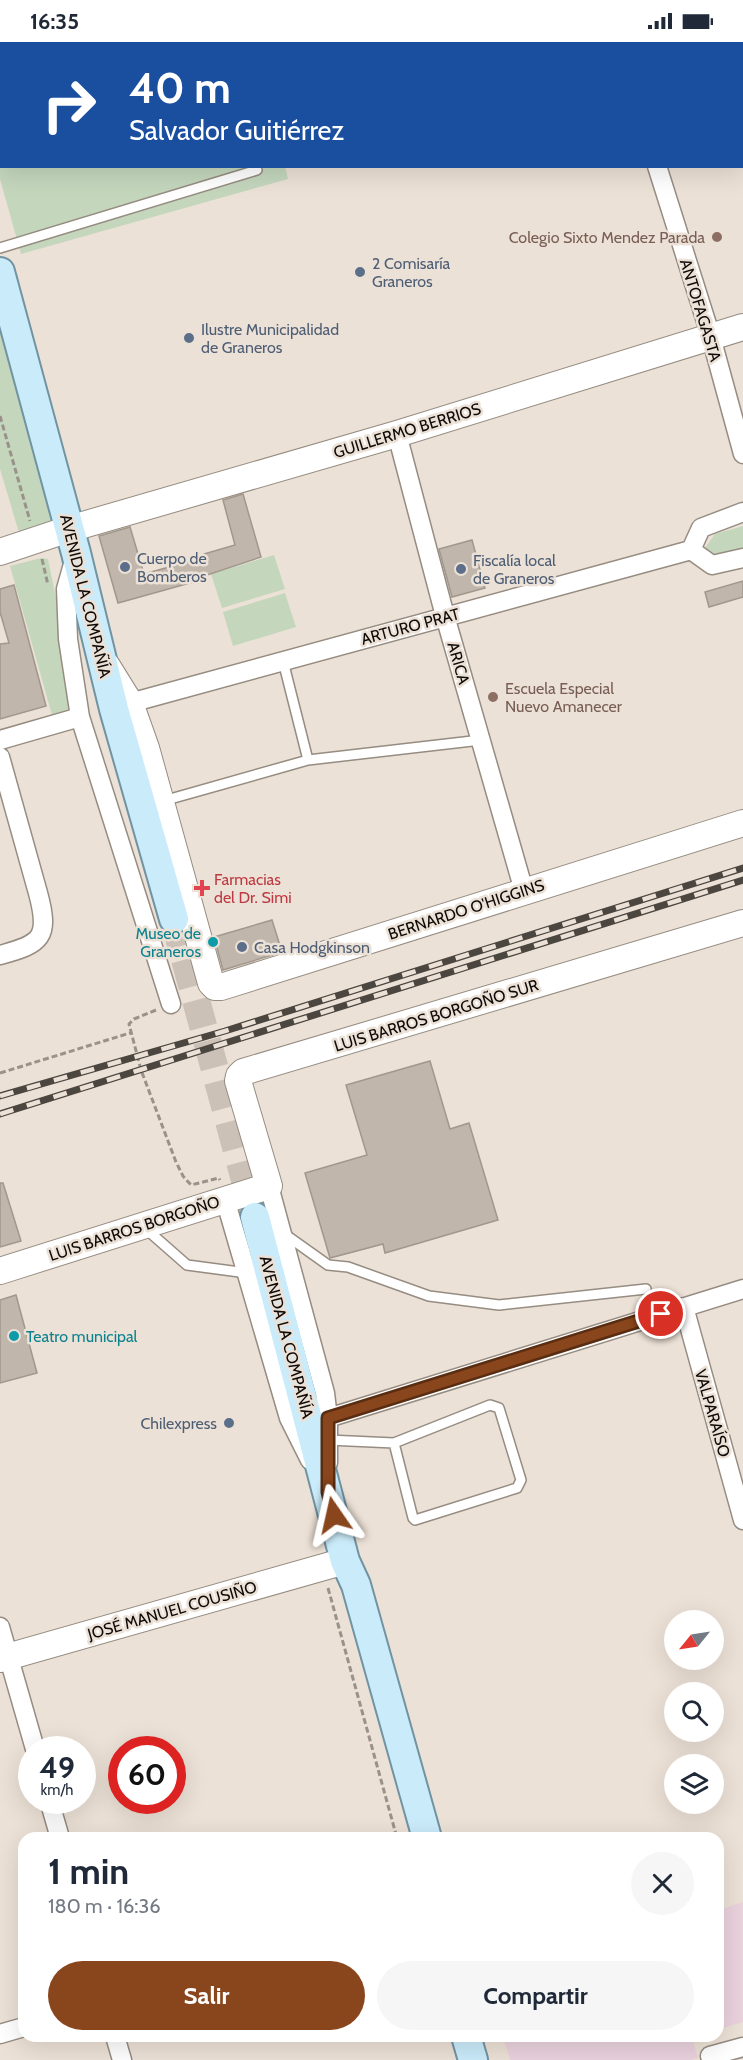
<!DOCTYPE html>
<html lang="es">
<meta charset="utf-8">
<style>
body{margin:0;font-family:Cabin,sans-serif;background:#f6f6f7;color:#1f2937;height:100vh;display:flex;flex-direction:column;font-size:22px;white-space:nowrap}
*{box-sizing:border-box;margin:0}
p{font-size:20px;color:#747a83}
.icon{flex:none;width:33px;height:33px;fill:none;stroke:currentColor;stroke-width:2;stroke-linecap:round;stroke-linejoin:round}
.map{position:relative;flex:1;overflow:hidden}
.side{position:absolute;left:18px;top:1790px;width:706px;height:210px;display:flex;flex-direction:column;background:#fff;border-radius:18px;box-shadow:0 6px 24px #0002}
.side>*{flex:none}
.top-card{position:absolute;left:0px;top:0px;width:744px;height:126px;box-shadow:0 6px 24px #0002;background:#1a4fa0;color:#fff;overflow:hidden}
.needle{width:39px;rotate:240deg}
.fabs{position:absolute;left:664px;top:1568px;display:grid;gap:12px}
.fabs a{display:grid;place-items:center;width:60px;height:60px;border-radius:50%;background:#fff;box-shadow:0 6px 24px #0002;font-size:30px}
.speed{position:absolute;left:18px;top:1694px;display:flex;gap:12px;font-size:30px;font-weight:700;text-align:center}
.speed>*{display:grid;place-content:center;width:78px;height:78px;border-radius:50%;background:#fff;box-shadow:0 6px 24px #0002;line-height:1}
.speed small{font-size:15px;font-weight:400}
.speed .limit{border:9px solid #d22;background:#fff;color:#111}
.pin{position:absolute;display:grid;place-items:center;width:51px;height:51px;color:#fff;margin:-26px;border:3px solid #fff;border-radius:50%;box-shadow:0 2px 6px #0007}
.me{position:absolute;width:66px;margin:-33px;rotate:349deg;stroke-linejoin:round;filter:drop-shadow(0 0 4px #0008)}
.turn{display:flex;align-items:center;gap:21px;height:126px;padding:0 30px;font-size:27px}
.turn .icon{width:78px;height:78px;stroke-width:2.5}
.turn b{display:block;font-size:42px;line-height:51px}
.round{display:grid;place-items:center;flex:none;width:63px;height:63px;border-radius:32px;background:#f6f6f7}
.head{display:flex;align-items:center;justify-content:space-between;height:102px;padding:0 30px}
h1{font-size:36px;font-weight:800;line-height:45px}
.primary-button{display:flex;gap:12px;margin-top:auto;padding:12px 30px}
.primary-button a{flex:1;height:69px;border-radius:36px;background:#89451b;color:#fff;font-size:24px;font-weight:800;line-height:69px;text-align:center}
.primary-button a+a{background:#f6f6f7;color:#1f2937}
.status{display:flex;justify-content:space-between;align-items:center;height:42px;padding:0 30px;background:#fff;direction:ltr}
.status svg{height:16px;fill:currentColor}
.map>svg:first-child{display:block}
</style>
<div class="status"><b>16:35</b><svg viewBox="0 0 49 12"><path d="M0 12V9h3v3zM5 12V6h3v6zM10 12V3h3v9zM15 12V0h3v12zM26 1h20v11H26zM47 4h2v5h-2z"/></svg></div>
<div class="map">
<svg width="743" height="2018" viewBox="0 0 743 2018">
<rect width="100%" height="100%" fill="#ece1d6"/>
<path fill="#ead2dd" d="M743 1860V1980L719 1987V1868Z
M503 1994H699L692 1996 698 2016 691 2018H510Z"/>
<path fill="#c4d7bd" d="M0 0H588V1L2 2V124H285L288 137 21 212 0 137Z
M0 269 60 481 20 494 0 427Z
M743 484V506L717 513 705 506 715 492Z
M274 513 285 547 222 566 211 532Z
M41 516 48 517 64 595 73 667 52 673 10 524Z
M285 551 296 585 233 604 223 570Z"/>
<path fill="#c1b6ab" stroke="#a1978c" stroke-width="1.5" d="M243 452 261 515 201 535V538L118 561 99 494 130 485 144 532 205 515 204 512 235 503 223 458Z
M472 498 485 546 452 555 439 507Z
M743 539V555L709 565 705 550Z
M14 543 46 664 0 677V602L9 601 0 570V547Z
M272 878 282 910 223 928 214 895Z
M430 1019 450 1087 469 1081 498 1178 385 1211 383 1202 330 1216 305 1131 367 1113 346 1043Z
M0 1141H3L21 1199 0 1205Z
M16 1253 37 1331 0 1341V1258Z"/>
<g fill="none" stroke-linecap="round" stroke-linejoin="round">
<path stroke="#cbc1b7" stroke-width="28" stroke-dasharray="28 14" stroke-linecap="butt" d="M174 877 255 1175"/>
<defs>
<path id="lane" d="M0 206 257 128
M283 619 308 718
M163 759 308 718 481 698
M146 1187 187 1223 247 1231
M283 1191 328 1223 348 1225 429 1254 499 1263 646 1247
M328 1398 394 1401 490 1363 499 1366 521 1438 517 1446 415 1478 413 1476 394 1401"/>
<path id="street" d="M620 0V2
M742 46H743
M657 124 711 295 743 412
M397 392 445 574 524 849
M691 508 701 486 743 470
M691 508 712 523 743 516
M75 515 66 547 68 597 80 675 171 962
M130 661 691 508
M0 698 80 675
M0 715 38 851C50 895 42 902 0 913
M269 1144 325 1351 328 1376V1421
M225 1157 289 1376 310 1418
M684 1265 743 1478
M328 1376 743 1247
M0 1585 35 1707
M49 1758 60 1796
M0 1992 24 1985
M115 1994 122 2018
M710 2014 743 2005"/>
<path id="secondary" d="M0 510 69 487 397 392 743 285
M107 624 130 661 146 706 211 941 215 945H221L743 781
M0 1229 269 1144 238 1039 239 1034 243 1030 743 881
M0 1617 345 1519"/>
<path id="primary" d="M0 230 76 511 114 667 174 877
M255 1175 345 1519 356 1543 427 1796
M466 1994 473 2018"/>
</defs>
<use href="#lane" stroke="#968c81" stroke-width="12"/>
<use href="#street" stroke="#968c81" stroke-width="21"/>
<use href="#secondary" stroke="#968c81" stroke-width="28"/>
<use href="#primary" stroke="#7193a2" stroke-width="32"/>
<path stroke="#9a928a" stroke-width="3" stroke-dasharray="6 3" stroke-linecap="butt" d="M0 374 30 479
M42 517 48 543
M156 968 134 977 129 982 141 1028 176 1120 183 1134 191 1143 219 1136 220 1138
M0 1031 130 991
M328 1546 397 1796"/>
<use href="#lane" stroke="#fff" stroke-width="9"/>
<use href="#street" stroke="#fff" stroke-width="18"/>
<use href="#secondary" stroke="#fff" stroke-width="26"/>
<use href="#primary" stroke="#caebfa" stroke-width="28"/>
<defs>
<path id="rail" d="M0 1054 225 989 743 826
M0 1072 743 838"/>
</defs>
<use href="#rail" stroke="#4c4641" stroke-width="7"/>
<use href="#rail" stroke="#ece1d6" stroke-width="4.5" stroke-dasharray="14" stroke-linecap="butt"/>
</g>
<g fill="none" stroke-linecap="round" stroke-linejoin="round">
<defs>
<path id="route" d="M334 1473 328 1450V1376L661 1272"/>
</defs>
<use href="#route" stroke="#592d12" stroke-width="15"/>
<use href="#route" stroke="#89451b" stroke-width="10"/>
</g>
<g fill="#8d6e63" stroke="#ece1d6" stroke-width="2">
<circle cx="717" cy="195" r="6"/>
<circle cx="493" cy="655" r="6"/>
</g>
<g fill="#5c6f8a" stroke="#ece1d6" stroke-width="2">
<circle cx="360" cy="230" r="6"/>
<circle cx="189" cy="296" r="6"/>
<circle cx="125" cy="525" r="6"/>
<circle cx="461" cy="527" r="6"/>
<circle cx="242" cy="905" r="6"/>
<circle cx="229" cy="1381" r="6"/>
</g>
<path fill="#e0444e" stroke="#ece1d6" stroke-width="2" d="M199 837h6v6h6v6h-6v6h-6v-6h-6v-6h6z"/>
<g fill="#0f9aa8" stroke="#ece1d6" stroke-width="2">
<circle cx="213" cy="900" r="6"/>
<circle cx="14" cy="1294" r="6"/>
</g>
<g text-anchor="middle" stroke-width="5" stroke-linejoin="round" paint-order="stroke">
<g font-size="16" fill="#785e54" stroke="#ece1d6" text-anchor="end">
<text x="705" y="201">Colegio Sixto Mendez Parada</text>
<text x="505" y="652" text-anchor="start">Escuela Especial<tspan x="505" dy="18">Nuevo Amanecer</tspan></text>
</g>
<g font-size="16" fill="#4e5e75" stroke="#ece1d6" text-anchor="start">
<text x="372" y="227">2 Comisaría<tspan x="372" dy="18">Graneros</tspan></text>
<text x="201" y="293">Ilustre Municipalidad<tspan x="201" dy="18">de Graneros</tspan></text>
<text x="137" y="522">Cuerpo de<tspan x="137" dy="18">Bomberos</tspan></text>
<text x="473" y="524">Fiscalía local<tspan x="473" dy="18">de Graneros</tspan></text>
<text x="254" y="911">Casa Hodgkinson</text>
<text x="217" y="1387" text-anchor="end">Chilexpress</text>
</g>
<g font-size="16" fill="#0e0a07" stroke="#ece1d6">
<text transform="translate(701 268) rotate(73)" y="6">ANTOFAGASTA</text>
<text transform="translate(407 388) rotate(-17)" y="6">GUILLERMO BERRIOS</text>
<text transform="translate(86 554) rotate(76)" y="6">AVENIDA LA COMPAÑÍA</text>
<text transform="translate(410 584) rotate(-15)" y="6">ARTURO PRAT</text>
<text transform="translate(459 621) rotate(74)" y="6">ARICA</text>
<text transform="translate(466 867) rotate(-18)" y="6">BERNARDO O'HIGGINS</text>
<text transform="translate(436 973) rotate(-17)" y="6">LUIS BARROS BORGOÑO SUR</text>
<text transform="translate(134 1186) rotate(-18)" y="6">LUIS BARROS BORGOÑO</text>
<text transform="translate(287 1295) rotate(75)" y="6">AVENIDA LA COMPAÑÍA</text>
<text transform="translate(713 1371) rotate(74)" y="6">VALPARAÍSO</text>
<text transform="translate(172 1568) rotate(-16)" y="6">JOSÉ MANUEL COUSIÑO</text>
</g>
<g font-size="16" fill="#be3a42" stroke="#ece1d6" text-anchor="start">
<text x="214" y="843">Farmacias<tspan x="214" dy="18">del Dr. Simi</tspan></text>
</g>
<g font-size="16" fill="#0d838f" stroke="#ece1d6" text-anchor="end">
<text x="201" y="897">Museo de<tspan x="201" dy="18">Graneros</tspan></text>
<text x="26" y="1300" text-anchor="start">Teatro municipal</text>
</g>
</g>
</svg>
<div class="fabs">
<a><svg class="needle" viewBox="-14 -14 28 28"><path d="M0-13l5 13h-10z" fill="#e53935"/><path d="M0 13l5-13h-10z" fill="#747a83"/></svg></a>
<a><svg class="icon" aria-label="search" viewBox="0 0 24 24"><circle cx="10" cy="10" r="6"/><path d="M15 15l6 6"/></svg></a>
<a><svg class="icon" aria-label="layers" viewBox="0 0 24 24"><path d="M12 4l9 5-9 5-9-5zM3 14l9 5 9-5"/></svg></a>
</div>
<div class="speed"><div>49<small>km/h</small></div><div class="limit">60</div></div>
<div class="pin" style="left:661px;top:1272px;background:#d93025"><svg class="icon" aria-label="arrive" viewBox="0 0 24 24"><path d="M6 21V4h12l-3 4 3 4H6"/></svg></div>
<svg class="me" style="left:334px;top:1473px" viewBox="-20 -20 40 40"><path d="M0-17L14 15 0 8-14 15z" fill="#89451b" stroke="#fff" stroke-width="4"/></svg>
<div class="top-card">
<div class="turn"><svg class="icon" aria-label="right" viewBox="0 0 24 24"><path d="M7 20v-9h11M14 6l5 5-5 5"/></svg><div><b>40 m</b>Salvador Guitiérrez</div></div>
</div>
<section class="side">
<div class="head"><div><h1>1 min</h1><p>180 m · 16:36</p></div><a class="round"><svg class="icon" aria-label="close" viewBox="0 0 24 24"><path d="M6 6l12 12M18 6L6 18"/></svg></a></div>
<div class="primary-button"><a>Salir</a><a>Compartir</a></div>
</section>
</div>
